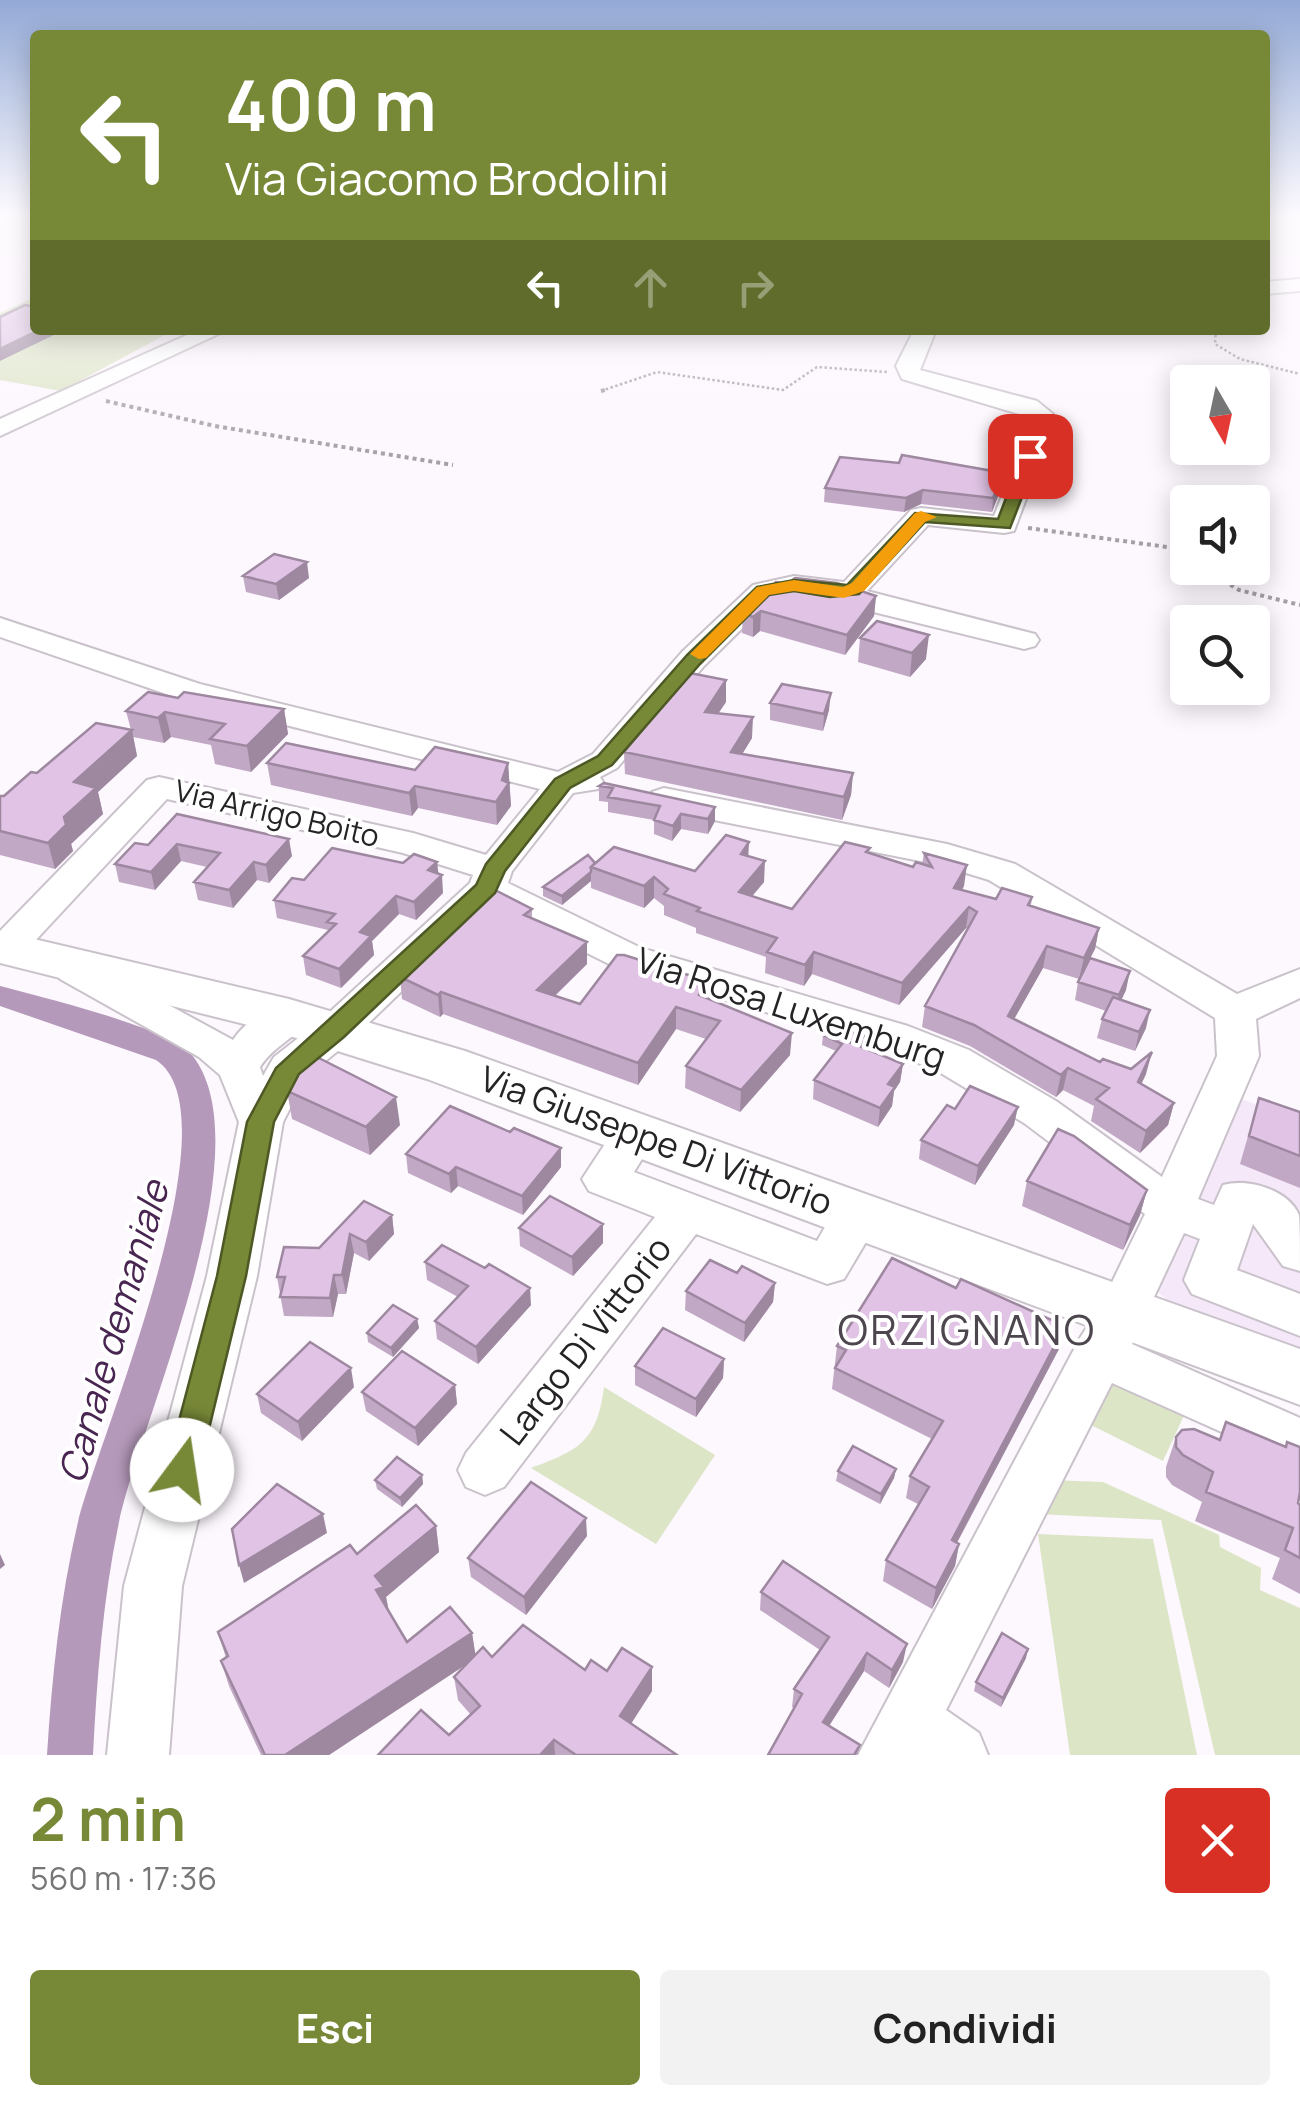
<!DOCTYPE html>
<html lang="it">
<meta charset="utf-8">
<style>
body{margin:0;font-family:Manrope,sans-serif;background:#f2f2f2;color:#222;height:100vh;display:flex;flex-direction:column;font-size:38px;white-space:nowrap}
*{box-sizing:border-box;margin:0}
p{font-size:32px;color:#767676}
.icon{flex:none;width:55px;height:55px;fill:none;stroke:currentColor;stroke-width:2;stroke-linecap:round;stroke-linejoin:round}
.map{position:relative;height:1755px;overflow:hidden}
.sheet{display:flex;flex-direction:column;background:#fff;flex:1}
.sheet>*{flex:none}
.top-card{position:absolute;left:30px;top:30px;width:1240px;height:305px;border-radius:10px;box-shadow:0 5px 25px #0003;background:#778837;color:#fff;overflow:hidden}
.needle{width:65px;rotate:171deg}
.tools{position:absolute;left:1170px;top:365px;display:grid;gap:20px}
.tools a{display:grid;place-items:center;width:100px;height:100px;border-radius:10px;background:#fff;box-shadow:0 5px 25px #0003;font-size:50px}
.pin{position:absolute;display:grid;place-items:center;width:85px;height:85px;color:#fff;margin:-42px;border-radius:20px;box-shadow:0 5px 15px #0006}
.me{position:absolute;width:110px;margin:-55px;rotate:14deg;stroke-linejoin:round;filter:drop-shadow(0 0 8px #0008)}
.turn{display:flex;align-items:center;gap:35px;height:210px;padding:0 30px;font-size:45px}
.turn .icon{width:130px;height:130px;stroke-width:2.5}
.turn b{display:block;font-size:70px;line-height:85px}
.lanes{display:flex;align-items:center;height:95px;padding:0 30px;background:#0003;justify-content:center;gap:50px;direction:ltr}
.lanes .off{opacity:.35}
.round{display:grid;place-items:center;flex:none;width:105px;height:105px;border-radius:10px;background:#f2f2f2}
.head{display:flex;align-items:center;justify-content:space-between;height:170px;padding:0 30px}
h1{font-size:60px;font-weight:700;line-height:75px;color:#778837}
.primary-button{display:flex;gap:20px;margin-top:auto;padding:20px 30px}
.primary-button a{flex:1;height:115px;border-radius:10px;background:#778837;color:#fff;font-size:40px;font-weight:700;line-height:115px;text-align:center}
.primary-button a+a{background:#f2f2f2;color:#222}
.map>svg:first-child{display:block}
</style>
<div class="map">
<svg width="1300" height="1755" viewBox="0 0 1300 1755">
<rect width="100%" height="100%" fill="#fdf7fe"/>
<path fill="#f5e8f8" d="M1240 1099 1300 1119V1350L1173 1305 1158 1292 1157 1280Z"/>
<path fill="#dde5c7" d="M35 297V330L172 331 61 391 0 380V313Z
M1103 1368 1187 1409 1163 1461 1077 1418Z
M604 1387 715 1455 656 1544 531 1468C580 1450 597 1441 604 1387Z
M1051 1480 1103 1482 1219 1535 1220 1547 1261 1568 1260 1590 1300 1608V1755H1215L1161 1520 1036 1514Z
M1038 1534 1153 1539 1197 1755H1070Z"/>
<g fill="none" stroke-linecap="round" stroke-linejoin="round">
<path fill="#b599ba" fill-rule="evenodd" d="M0 986C37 996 171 1028 192 1055 266 1148 143 1413 119 1522 103 1598 97 1677 93 1755H47C52 1677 60 1598 78 1522 98 1439 239 1115 156 1060L0 1006Z"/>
<defs>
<path id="minor" d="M1300 279V291L1265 294V282Z
M198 330H227L0 436V419Z
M914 330H936L920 370 1037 401 1053 414 1051 432 1014 531 1004 533 928 525 867 591 1035 634 1039 640 1035 646 1024 649 853 607 837 599 794 594 773 598 704 666 617 768 600 777 603 782 598 789 573 793 512 871 508 883 641 948 908 1026 969 1050 1056 1101 1162 1177 1217 1056 1215 1018 989 880 940 865 664 810 652 806 646 799 652 792 664 788 947 844 1015 864 1237 994 1300 969V998L1256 1019 1259 1056 1198 1199 1214 1205 1223 1185C1247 1178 1288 1189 1299 1215 1300 1229 1300 1256 1300 1271L1283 1266 1253 1224 1237 1270 1300 1294V1336L1192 1294 1184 1280 1200 1239 1184 1233 1132 1344 1300 1418V1467L1112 1383 946 1710 979 1733 988 1755H858L1080 1338 1102 1303 1145 1214 1024 1123 939 1072 878 1046 613 966 491 905 350 1041 306 1077 283 1122 257 1276 182 1586 169 1755H107L124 1586 207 1276 239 1122 220 1075 199 1057 60 979 54 970 60 961 74 957 88 961 233 1040C247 1018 279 1000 304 1007L310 1017C297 1038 273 1046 260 1067L263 1076 274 1057 320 1021 470 883 473 875 403 853 167 799 20 957 0 959V931L147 780 159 777 413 833 486 855 540 789 178 698 0 637V618L200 684 558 772 593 754 682 652 753 585 794 576 844 582 911 510 921 508 994 516 1027 432 1029 417 902 379 896 366Z
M636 1116 652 1121 658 1133 634 1172 817 1241C834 1214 838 1190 875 1202L882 1215 844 1279 827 1284 696 1234 504 1487 485 1495 466 1487 458 1470 466 1453 655 1217 589 1191 582 1179 620 1121Z"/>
<path id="major" d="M0 931 289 999 465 1051 1300 1349V1405L427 1079 280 1033 0 963Z"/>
</defs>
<use href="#minor" stroke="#cac2cb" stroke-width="4"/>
<use href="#major" stroke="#cac2cb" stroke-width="4"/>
<path stroke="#a4a0a5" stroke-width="2.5" stroke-dasharray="2.5 2.5" stroke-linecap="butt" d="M1216 330 1215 344 1240 359 1300 374
M601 391 657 372 783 390 817 367 887 372"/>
<path stroke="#a4a0a5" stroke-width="4" stroke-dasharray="4 4" stroke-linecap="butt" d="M601 391 605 390
M106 401 215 426 453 465
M1028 528 1167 547 1188 556
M1203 568 1239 590 1300 605"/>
<use href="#minor" fill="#fff" fill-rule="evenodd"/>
<use href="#major" fill="#fff" fill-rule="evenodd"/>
</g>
<path fill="#c1a8c5" d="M1004 473 1002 486 992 512 921 504 904 512 824 502 825 488Z
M243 576 309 578 279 600 246 592Z
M876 596 874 616 845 655 760 631 753 637 742 633 743 613Z
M877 621 926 659 910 677 858 662 860 638Z
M178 698 284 709 288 734 251 772 215 764 211 745 171 737 164 743 133 737 137 756 98 792 103 814 71 844 73 851 55 869 0 855V796H4L37 773 131 730 126 711Z
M726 702 718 714 752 738 742 754 853 773 851 795 842 820 625 774 624 752Z
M770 703 829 710 823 731 770 720Z
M267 763 415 770 508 763 511 806 497 825 418 808 412 816 271 785Z
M604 783 715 821 708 834 681 829 672 841 654 834V820L608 812V802L599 801V786Z
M177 814 292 856 269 883 257 880 233 908 198 900 194 882 207 867 181 861 155 890 119 882 115 864 148 845Z
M870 848 869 853 913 867 922 864 924 853 964 886 962 890 996 899 1032 897 1031 906 1099 928 1095 949 1079 979 1043 968 1014 1019 1100 1062 1146 1074 1141 1084 1174 1103 1168 1125 1140 1153 1091 1121 1094 1106 1063 1090 1056 1097 970 1046 922 1027 925 1006 967 929 966 928 899 1005 812 974 804 986 765 973 766 957 696 933V928L664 915V906L654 898 644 908 591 888V881L562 905 543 896V887L595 863 695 871 748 856 764 882 752 896 792 909Z
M437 862 438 874 443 893 416 920 399 914 372 941 374 955 341 988 306 975 303 956 328 932V930L277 918 274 900 304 880 403 863Z
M532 909V919L587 942V964L555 996 580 1004 708 981V998L790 1055 740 1112 685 1088 686 1066 706 1039 676 1029 638 1085 443 1014 440 1017 402 999 400 977 449 935 448 928Z
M1078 982 1126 990 1121 1000 1146 1028 1135 1051 1097 1038 1102 1019 1106 1011 1075 1000Z
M823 1035 864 1036 862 1047 903 1064 900 1082 894 1091 892 1106 878 1127 813 1099 814 1080 836 1051 822 1045Z
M287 1091 400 1125 370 1155 292 1119Z
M1259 1098 1300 1112V1188L1240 1164Z
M955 1109 1014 1125 975 1185 919 1159 921 1140Z
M406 1154 561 1167 523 1215 458 1186 451 1193 408 1173Z
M1027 1181 1147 1190 1140 1215 1123 1250 1022 1206Z
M392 1215 394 1234 369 1261 354 1253 346 1294H338L333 1317 284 1316 277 1277 319 1248Z
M519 1228 603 1243 573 1276 520 1246Z
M425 1262 531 1305 478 1364 437 1339 435 1321 458 1297 427 1280Z
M737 1273 775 1283 773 1302 744 1342 685 1310 686 1291Z
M956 1288 1065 1326 1060 1347 957 1543 959 1544 955 1566 932 1609 883 1581 886 1560 918 1504 906 1498 910 1476 932 1439 832 1389 837 1346Z
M417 1319 419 1328 393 1357 368 1342 367 1333Z
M724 1359 723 1378 696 1417 635 1385V1366Z
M455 1385 457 1404 418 1446 366 1411 362 1392Z
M354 1387 302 1441 261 1413 257 1394Z
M1176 1437 1300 1505V1594L1272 1579 1280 1558 1195 1521 1202 1502 1172 1485 1166 1477V1467Z
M896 1469 894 1478 880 1504 836 1481 838 1471Z
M422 1475 423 1484 402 1507 377 1489 375 1480Z
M436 1526 439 1552 386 1597 389 1612 407 1642 472 1633 475 1655 607 1671 652 1691 631 1724 677 1755H378L449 1735 471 1715 458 1700 454 1677 466 1664 329 1755H261L229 1686 221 1661 226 1658 218 1632 357 1554Z
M587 1536 526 1615 471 1577 468 1558Z
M761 1592 903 1662 889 1688 864 1671 829 1726 860 1745 858 1755H768L794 1708 792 1707 794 1689 820 1650 760 1610Z
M1026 1658 1001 1707 974 1691 976 1682Z"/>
<path fill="#9d88a0" d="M39 330H64L0 361V349Z
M1004 473 1002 486 992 512 993 498Z
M923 490 921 504 904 512 906 498Z
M307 562 309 578 279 600 276 584Z
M876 596 874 616 845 655 847 635Z
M761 611 760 631 753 637V617Z
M929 635 926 659 910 677 912 653Z
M726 680V702L704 734 705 712Z
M831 693 829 710 823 731 824 714Z
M284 709 288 734 251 772 247 746Z
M165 712 171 737 164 743 158 718Z
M753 717 752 738 730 774 731 752Z
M132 730 137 756 98 792 103 814 71 844 64 817 74 782Z
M508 763 511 806 497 825 496 802Z
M853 773 851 795 842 820 844 797Z
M415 786 418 808 412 816 409 793Z
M715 807V821L708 834V819Z
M681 814V829L672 841 673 826Z
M66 825 73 851 55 869 48 843Z
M289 839 292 856 269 883 266 865Z
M749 842 748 863 741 854Z
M177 844 181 861 155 890 151 872Z
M765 861 764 882 738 913 739 892Z
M254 862 257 880 233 908 229 890Z
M437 862 439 878 442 875 443 893 416 920 414 902 428 870Z
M967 865 964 886 951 909 954 888Z
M591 872V881L562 905V896Z
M654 877V898L644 908V886Z
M396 896 399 914 372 941 374 955 341 988 339 969 360 932Z
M969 907 966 928 899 1005 902 983Z
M1099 928 1095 949 1079 979 1084 958Z
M587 942V964L538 1012 537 990Z
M1047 946 1043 968 1004 1037 1008 1016Z
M814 952 812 974 804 986 805 965Z
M1130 971 1126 990 1115 1013 1119 995Z
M708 981V1003L699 1017V995Z
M441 992 443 1014 440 1017 438 995Z
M676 1007V1029L638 1085V1063Z
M1150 1010 1146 1028 1135 1051 1139 1032Z
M792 1033 790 1055 740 1112 741 1090Z
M1152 1052 1146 1074 1132 1104 1138 1082Z
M903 1064 900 1082 894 1091 892 1106 878 1127 880 1108 888 1084Z
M1068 1068 1063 1090 1056 1097 1061 1075Z
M396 1097 400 1125 370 1155 366 1127Z
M1174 1103 1168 1125 1140 1153 1146 1131Z
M1018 1107 1014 1125 975 1185 978 1166Z
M561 1148V1167L523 1215 522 1196Z
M456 1167 458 1186 451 1193 449 1174Z
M1147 1190 1140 1215 1123 1250 1130 1225Z
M392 1215 394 1234 369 1261 366 1242Z
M603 1224V1243L573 1276 572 1257Z
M350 1234 354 1253 346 1294 342 1275Z
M334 1275 338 1294 333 1317 330 1298Z
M775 1283 773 1302 744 1342 745 1323Z
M530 1288 531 1305 478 1364 476 1347Z
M417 1319 419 1328 393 1357 391 1348Z
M1065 1326 1060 1347 947 1561 952 1540Z
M724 1359 723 1378 696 1417V1399Z
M351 1368 354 1387 302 1441 298 1422Z
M455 1385 457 1404 418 1446 415 1428Z
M896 1469 894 1478 880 1504 881 1494Z
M422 1475 423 1484 402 1507 400 1498Z
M323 1514 327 1533 244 1583 239 1565Z
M586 1518 587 1536 526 1615 524 1597Z
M436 1526 439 1552 386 1597 389 1612 376 1590 375 1576Z
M959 1544 955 1566 932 1609 936 1588Z
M0 1554 5 1565 0 1569Z
M472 1633 476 1658 329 1755H285Z
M907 1644 903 1662 889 1688 892 1670Z
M1028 1649 1026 1658 1001 1707 1003 1698Z
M867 1653 864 1671 820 1740 823 1722Z
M652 1667V1691L621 1739 620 1716Z
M554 1740 555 1755H540Z"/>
<path fill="#e0c3e5" stroke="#9d88a0" stroke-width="2.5" d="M25 305 35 307V330H39L0 349V317Z
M902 455 1004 473 993 498 923 490 906 498 825 488 840 457 899 463Z
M274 554 307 562 276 584 243 576Z
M795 578 837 583 876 596 847 635 761 611 753 617 743 613 776 582 787 584Z
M877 621 929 635 912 653 860 638Z
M690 673 726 680 705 712 753 717 731 752 853 773 844 797 624 752Z
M782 684 831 693 824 714 770 703Z
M148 692 178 698 184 692 284 709 247 746 210 739 225 724 165 712 158 718 126 711Z
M96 723 132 730 74 782 96 788 64 817 66 825 48 843 0 831V796H4L31 772 37 773Z
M286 743 415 770 435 747 508 763 502 780 509 783 496 802 415 786 409 793 267 763Z
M604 783 715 807 708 819 681 814 673 826 654 820 660 806 608 797 613 788 599 786Z
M177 814 289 839 266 865 254 862 229 890 194 882 220 853 177 844 151 872 115 864 135 843 148 845Z
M726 835 749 842 741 854 765 861 739 892 792 909 845 842 870 848 866 852 913 867 916 862 932 867 924 853 967 865 954 888 996 899 1002 888 1032 897 1028 905 1099 928 1084 958 1047 946 1008 1016 1100 1062 1103 1059 1131 1069 1152 1052 1138 1082 1174 1103 1146 1131 1096 1099 1109 1088 1068 1068 1061 1075 974 1025 925 1006 977 912 969 907 902 983 814 952 805 965 767 952 777 938 697 911 700 908 664 894 668 889 654 877 644 886 591 867 614 847 695 871Z
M332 848 403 863 414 854 437 862 428 870 442 875 414 902 396 896 360 932 371 936 339 969 303 956 336 924 327 922 335 914 274 900 292 878 304 880Z
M588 855 595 863 591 867V872L562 896 543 887Z
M495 890 532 909 524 915 587 942 537 990 580 1004 617 955H624L708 981 699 995 792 1033 741 1090 686 1066 720 1021 676 1007 638 1063 441 992 438 995 400 977 452 932 448 928Z
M1090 958 1130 971 1119 995 1078 982Z
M1113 997 1150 1010 1139 1032 1102 1019Z
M832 1026 864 1036 856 1045 845 1040 842 1044 823 1035Z
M845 1040 903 1064 888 1084 895 1087 880 1108 814 1080Z
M305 1051 396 1097 366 1127 287 1091Z
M970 1086 1018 1107 978 1166 921 1140 947 1105 955 1109Z
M1259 1098 1300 1112V1156L1249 1136Z
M450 1106 510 1132 514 1128 561 1148 522 1196 456 1167 449 1174 406 1154Z
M1058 1129 1074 1136 1147 1190 1130 1225 1027 1181Z
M550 1196 603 1224 572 1257 519 1228Z
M364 1201 392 1215 366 1242 350 1234 342 1275H334L330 1298 280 1297 285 1277H277L284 1247 319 1248Z
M442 1245 485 1268 489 1264 530 1288 476 1347 435 1321 468 1286 425 1262Z
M892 1258 956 1288 961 1279 1065 1326 952 1540 959 1544 936 1588 886 1560 929 1487 910 1476 943 1421 835 1368 846 1350 837 1346Z
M710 1260 737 1273 742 1266 775 1283 745 1323 686 1291Z
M393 1305 417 1319 391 1348 367 1333Z
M663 1328 724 1359 696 1399 635 1366Z
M310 1342 351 1368 298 1422 257 1394Z
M402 1351 455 1385 415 1428 362 1392Z
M1226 1422 1286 1447 1287 1442 1300 1447V1492L1298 1503 1300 1505V1558L1285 1550 1293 1528 1206 1492 1213 1472 1183 1455 1176 1447V1437L1182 1430 1194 1429 1220 1440Z
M853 1446 896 1469 881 1494 838 1471Z
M397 1457 422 1475 400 1498 375 1480Z
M531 1482 586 1518 524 1597 468 1558Z
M277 1484 323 1514 239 1565 232 1529Z
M416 1505 436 1526 375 1576 384 1587 376 1590 407 1642 450 1607 472 1633 285 1755H265L221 1661 228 1656 218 1632 350 1545 357 1554Z
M783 1561 907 1644 892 1670 867 1653 823 1722 860 1745 854 1755H768L802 1694 794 1689 829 1637 761 1592Z
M523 1625 585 1670 591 1660 607 1671 622 1648 652 1667 620 1716 677 1755H576L554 1740 540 1755H378L421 1710 449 1735 480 1706 454 1677 483 1647 492 1657Z
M1002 1633 1028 1649 1003 1698 976 1682Z"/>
<linearGradient id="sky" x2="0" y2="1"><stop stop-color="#93a9d6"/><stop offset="0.47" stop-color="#fefbff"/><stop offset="1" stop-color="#fefbff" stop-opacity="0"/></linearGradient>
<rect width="1300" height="460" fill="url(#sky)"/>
<path fill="#778837" stroke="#4d5824" stroke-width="2.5" d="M1030 452 1038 456 1010 528 925 522 859 594 830 597 794 591 769 595 700 664 612 765 570 788 505 871 495 893 344 1037 299 1074 274 1122 246 1276 199 1470 194 1480 182 1485 171 1480 166 1470 217 1276 247 1122 276 1068 476 885 486 864 555 779 598 756 687 655 757 587 794 580 847 585 915 513 998 519 1022 456Z"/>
<path fill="#f59e0b" d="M921 511 937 517 925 522 864 591 844 598 794 591 769 595 706 658 699 659 690 654 757 587 794 580 843 587 852 583 915 513Z"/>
<g text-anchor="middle" stroke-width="8" stroke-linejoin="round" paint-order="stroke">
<g font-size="30" fill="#262326" stroke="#fff">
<text transform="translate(277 814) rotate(13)" y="10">Via Arrigo Boito</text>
</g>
<g font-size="35" fill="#262326" stroke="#fff">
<text transform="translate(791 1009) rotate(18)" y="12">Via Rosa Luxemburg</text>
<text transform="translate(656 1141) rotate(20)" y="12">Via Giuseppe Di Vittorio</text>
<text transform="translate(586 1341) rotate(-52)" y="12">Largo Di Vittorio</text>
</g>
<g font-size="38" font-style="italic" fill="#492551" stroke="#fff">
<text transform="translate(114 1332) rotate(-74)" y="13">Canale demaniale</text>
</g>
<g font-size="42" letter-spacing="2.5" fill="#4d464e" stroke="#fff">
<text x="967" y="1345">ORZIGNANO</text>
</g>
</g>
</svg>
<div class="tools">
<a><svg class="needle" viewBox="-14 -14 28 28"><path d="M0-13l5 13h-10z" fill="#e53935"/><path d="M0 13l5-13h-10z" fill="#767676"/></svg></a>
<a><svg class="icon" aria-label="sound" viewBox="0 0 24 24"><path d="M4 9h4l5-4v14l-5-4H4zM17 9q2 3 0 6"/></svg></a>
<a><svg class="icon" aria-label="search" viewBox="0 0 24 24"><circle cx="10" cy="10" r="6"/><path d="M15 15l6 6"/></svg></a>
</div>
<div class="pin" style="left:1030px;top:456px;background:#d93025"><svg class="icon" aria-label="arrive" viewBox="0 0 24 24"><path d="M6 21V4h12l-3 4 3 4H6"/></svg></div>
<svg class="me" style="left:182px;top:1470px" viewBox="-20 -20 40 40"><circle r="19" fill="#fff"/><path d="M0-13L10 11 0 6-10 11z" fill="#778837"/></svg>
<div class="top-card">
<div class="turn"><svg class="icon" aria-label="left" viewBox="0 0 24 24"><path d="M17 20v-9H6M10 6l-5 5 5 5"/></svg><div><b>400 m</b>Via Giacomo Brodolini</div></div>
<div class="lanes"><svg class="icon" aria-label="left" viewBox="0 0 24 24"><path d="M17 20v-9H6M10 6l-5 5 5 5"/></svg><svg class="icon off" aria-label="ahead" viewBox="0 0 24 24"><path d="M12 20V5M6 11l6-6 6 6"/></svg><svg class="icon off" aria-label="right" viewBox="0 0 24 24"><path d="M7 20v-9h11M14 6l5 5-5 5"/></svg></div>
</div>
</div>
<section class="sheet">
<div class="head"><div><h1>2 min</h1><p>560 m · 17:36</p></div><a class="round" style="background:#d93025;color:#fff"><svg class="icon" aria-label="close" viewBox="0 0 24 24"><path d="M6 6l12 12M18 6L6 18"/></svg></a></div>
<div class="primary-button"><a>Esci</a><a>Condividi</a></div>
</section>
